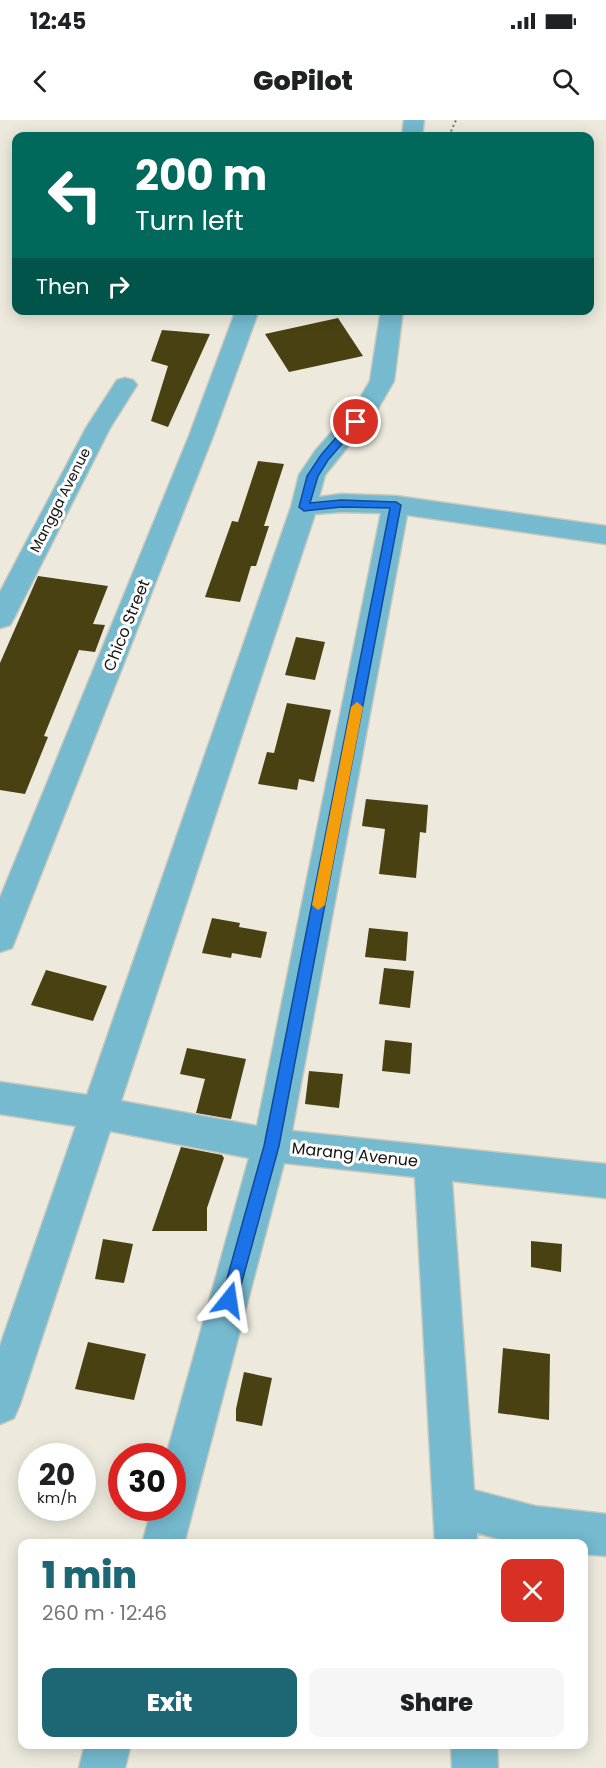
<!DOCTYPE html>
<meta charset="utf-8">
<style>
body{margin:0;font-family:Poppins,sans-serif;background:#f6f6f6;color:#202124;height:100vh;display:flex;flex-direction:column;font-size:22px;white-space:nowrap}
*{box-sizing:border-box;margin:0}
p{font-size:20px;color:#757577}
.icon{flex:none;width:33px;height:33px;fill:none;stroke:currentColor;stroke-width:2;stroke-linecap:round;stroke-linejoin:round}
.map{position:relative;flex:1;overflow:hidden}
.sheet{position:absolute;left:18px;top:1419px;width:570px;height:210px;display:flex;flex-direction:column;background:#fff;border-radius:12px;box-shadow:0 3px 15px #0003}
.sheet>*{flex:none}
.banner{position:absolute;left:12px;top:12px;width:582px;height:183px;border-radius:12px;box-shadow:0 3px 15px #0003;background:#00695c;color:#fff;overflow:hidden}
.speed{position:absolute;left:18px;top:1323px;display:flex;gap:12px;font-size:30px;font-weight:700;text-align:center}
.speed>*{display:grid;place-content:center;width:78px;height:78px;border-radius:50%;background:#fff;box-shadow:0 3px 15px #0003;line-height:1}
.speed small{font-size:15px;font-weight:400}
.speed .limit{border:9px solid #d22;background:#fff;color:#111}
.pin{position:absolute;display:grid;place-items:center;width:51px;height:51px;color:#fff;margin:-26px;border:3px solid #fff;border-radius:50%;box-shadow:0 2px 6px #0007}
.me{position:absolute;width:66px;margin:-33px;rotate:15deg;stroke-linejoin:round;filter:drop-shadow(0 0 4px #0008)}
.turn{display:flex;align-items:center;gap:21px;height:126px;padding:0 24px;font-size:27px}
.turn .icon{width:78px;height:78px;stroke-width:2.5}
.turn b{display:block;font-size:42px;line-height:51px}
.then{display:flex;align-items:center;height:57px;padding:0 24px;background:#0003;gap:12px;font-size:22px}
.round{display:grid;place-items:center;flex:none;width:63px;height:63px;border-radius:12px;background:#f6f6f6}
.summary{display:flex;align-items:center;justify-content:space-between;height:102px;padding:0 24px}
h1{font-size:36px;font-weight:800;line-height:45px;color:#1d6673}
.primary-button{display:flex;gap:12px;margin-top:auto;padding:12px 24px}
.primary-button a{flex:1;height:69px;border-radius:12px;background:#1d6673;color:#fff;font-size:24px;font-weight:800;line-height:69px;text-align:center}
.primary-button a+a{background:#f6f6f6;color:#202124}
.status{display:flex;justify-content:space-between;align-items:center;height:42px;padding:0 30px;background:#fff;direction:ltr}
.status svg{height:16px;fill:currentColor}
header{display:flex;justify-content:space-between;align-items:center;height:78px;padding:0 24px;background:#fff;font-size:27px;font-weight:800}
.map>svg:first-child{display:block}
</style>
<div class="status"><b>12:45</b><svg viewBox="0 0 49 12"><path d="M0 12V9h3v3zM5 12V6h3v6zM10 12V3h3v9zM15 12V0h3v12zM26 1h20v11H26zM47 4h2v5h-2z"/></svg></div>
<header><svg class="icon" aria-label="back" viewBox="0 0 24 24"><path d="M15 5l-7 7 7 7"/></svg>GoPilot<svg class="icon" aria-label="search" viewBox="0 0 24 24"><circle cx="10" cy="10" r="6"/><path d="M15 15l6 6"/></svg></header>
<div class="map">
<svg width="606" height="1648" viewBox="0 0 606 1648">
<rect width="100%" height="100%" fill="#edeadd"/>
<path fill="#4a4113" d="M338 198 363 236 289 252 265 214Z
M162 210 210 214 168 307 151 301 168 246 151 241Z
M258 341 284 344 264 406H269L256 446H251L240 482 205 477 232 401 238 402Z
M38 456 108 466 93 504 105 505 95 532 79 530 44 616 48 617 25 674 0 670V543Z
M296 517 325 522 315 560 285 555Z
M287 583 331 590 314 662 299 659 297 670 258 664 267 632 274 633Z
M366 679 428 685 426 713 420 712 416 758 379 754 385 709 362 706Z
M212 798 240 803 239 807 267 812 261 838 232 833 231 838 202 833Z
M369 808 408 812 406 841 365 837Z
M384 848 414 851 410 888 379 884Z
M46 850 107 866 93 901 31 885Z
M385 920 412 923 410 954 382 951Z
M187 928 246 939 231 999 196 993 205 959 180 954Z
M309 951 343 954 339 988 305 984Z
M181 1027 222 1035 224 1038 207 1088V1111H152Z
M103 1119 133 1124 124 1163 95 1159Z
M531 1121 562 1124 561 1152 531 1147Z
M88 1222 146 1234 134 1280 75 1269Z
M503 1228 550 1234 549 1300 498 1293Z
M244 1252 272 1258 262 1306 236 1301V1289Z"/>
<g fill="none" stroke-linecap="round" stroke-linejoin="round">
<defs>
<path id="minor" d="M404 0H424L422 16H402Z
M236 190H259L213 316 16 818 12 828 0 832V778L189 316Z
M381 190H403L394 261 376 292 325 355 319 377 341 374 396 376 606 406V424L407 395 292 1011 606 1044V1078L452 1061 474 1370 535 1386 606 1394V1436L584 1434V1424H517L477 1413V1424H435L415 1057 284 1043 184 1424H142L152 1388H172V1336H166L249 1038 110 1011 20 1284 14 1298 0 1304V1226L76 1006 0 994V962L87 975 291 387 299 355 315 331 357 283 370 261ZM341 392 381 393 257 1006 121 981 315 394Z
M125 258 133 260 137 265 110 308 14 498 10 505 0 508V472L86 308 117 260Z
M85 1624H131L125 1648H79Z
M451 1624H497L498 1648H452Z"/>
</defs>
<use href="#minor" stroke="#cac8bc" stroke-width="3"/>
<path stroke="#77756d" stroke-width="2" stroke-dasharray="2 3" stroke-linecap="butt" d="M449 16 456 0"/>
<use href="#minor" fill="#75bacf" fill-rule="evenodd"/>
</g>
<path fill="#1a73e8" stroke="#114b97" stroke-width="1.5" d="M356 298 361 302 328 340 318 356 310 383 341 380 396 382 401 385 279 1026 237 1180 235 1186 229 1188 224 1186 221 1180 264 1026 390 388 341 387 304 391 299 387 307 356 321 335 352 299Z"/>
<path fill="#f59e0b" d="M357 582 363 587 325 785 318 790 312 785 351 587Z"/>
<g text-anchor="middle" stroke-width="6" stroke-linejoin="round" paint-order="stroke">
<g font-size="14" fill="#14130f" stroke="#fff">
<text transform="translate(60 380) rotate(-63)" y="5">Mangga Avenue</text>
</g>
<g font-size="16" fill="#14130f" stroke="#fff">
<text transform="translate(126 505) rotate(-68)" y="6">Chico Street</text>
<text transform="translate(355 1034) rotate(6)" y="6">Marang Avenue</text>
</g>
</g>
</svg>
<div class="speed"><div>20<small>km/h</small></div><div class="limit">30</div></div>
<div class="pin" style="left:356px;top:302px;background:#d93025"><svg class="icon" aria-label="arrive" viewBox="0 0 24 24"><path d="M6 21V4h12l-3 4 3 4H6"/></svg></div>
<svg class="me" style="left:229px;top:1180px" viewBox="-20 -20 40 40"><path d="M0-17L14 15 0 8-14 15z" fill="#1a73e8" stroke="#fff" stroke-width="4"/></svg>
<div class="banner">
<div class="turn"><svg class="icon" aria-label="left" viewBox="0 0 24 24"><path d="M17 20v-9H6M10 6l-5 5 5 5"/></svg><div><b>200 m</b>Turn left</div></div>
<div class="then">Then<svg class="icon" aria-label="right" viewBox="0 0 24 24"><path d="M7 20v-9h11M14 6l5 5-5 5"/></svg></div>
</div>
<section class="sheet">
<div class="summary"><div><h1>1 min</h1><p>260 m · 12:46</p></div><a class="round" style="background:#d93025;color:#fff"><svg class="icon" aria-label="close" viewBox="0 0 24 24"><path d="M6 6l12 12M18 6L6 18"/></svg></a></div>
<div class="primary-button"><a>Exit</a><a>Share</a></div>
</section>
</div>
